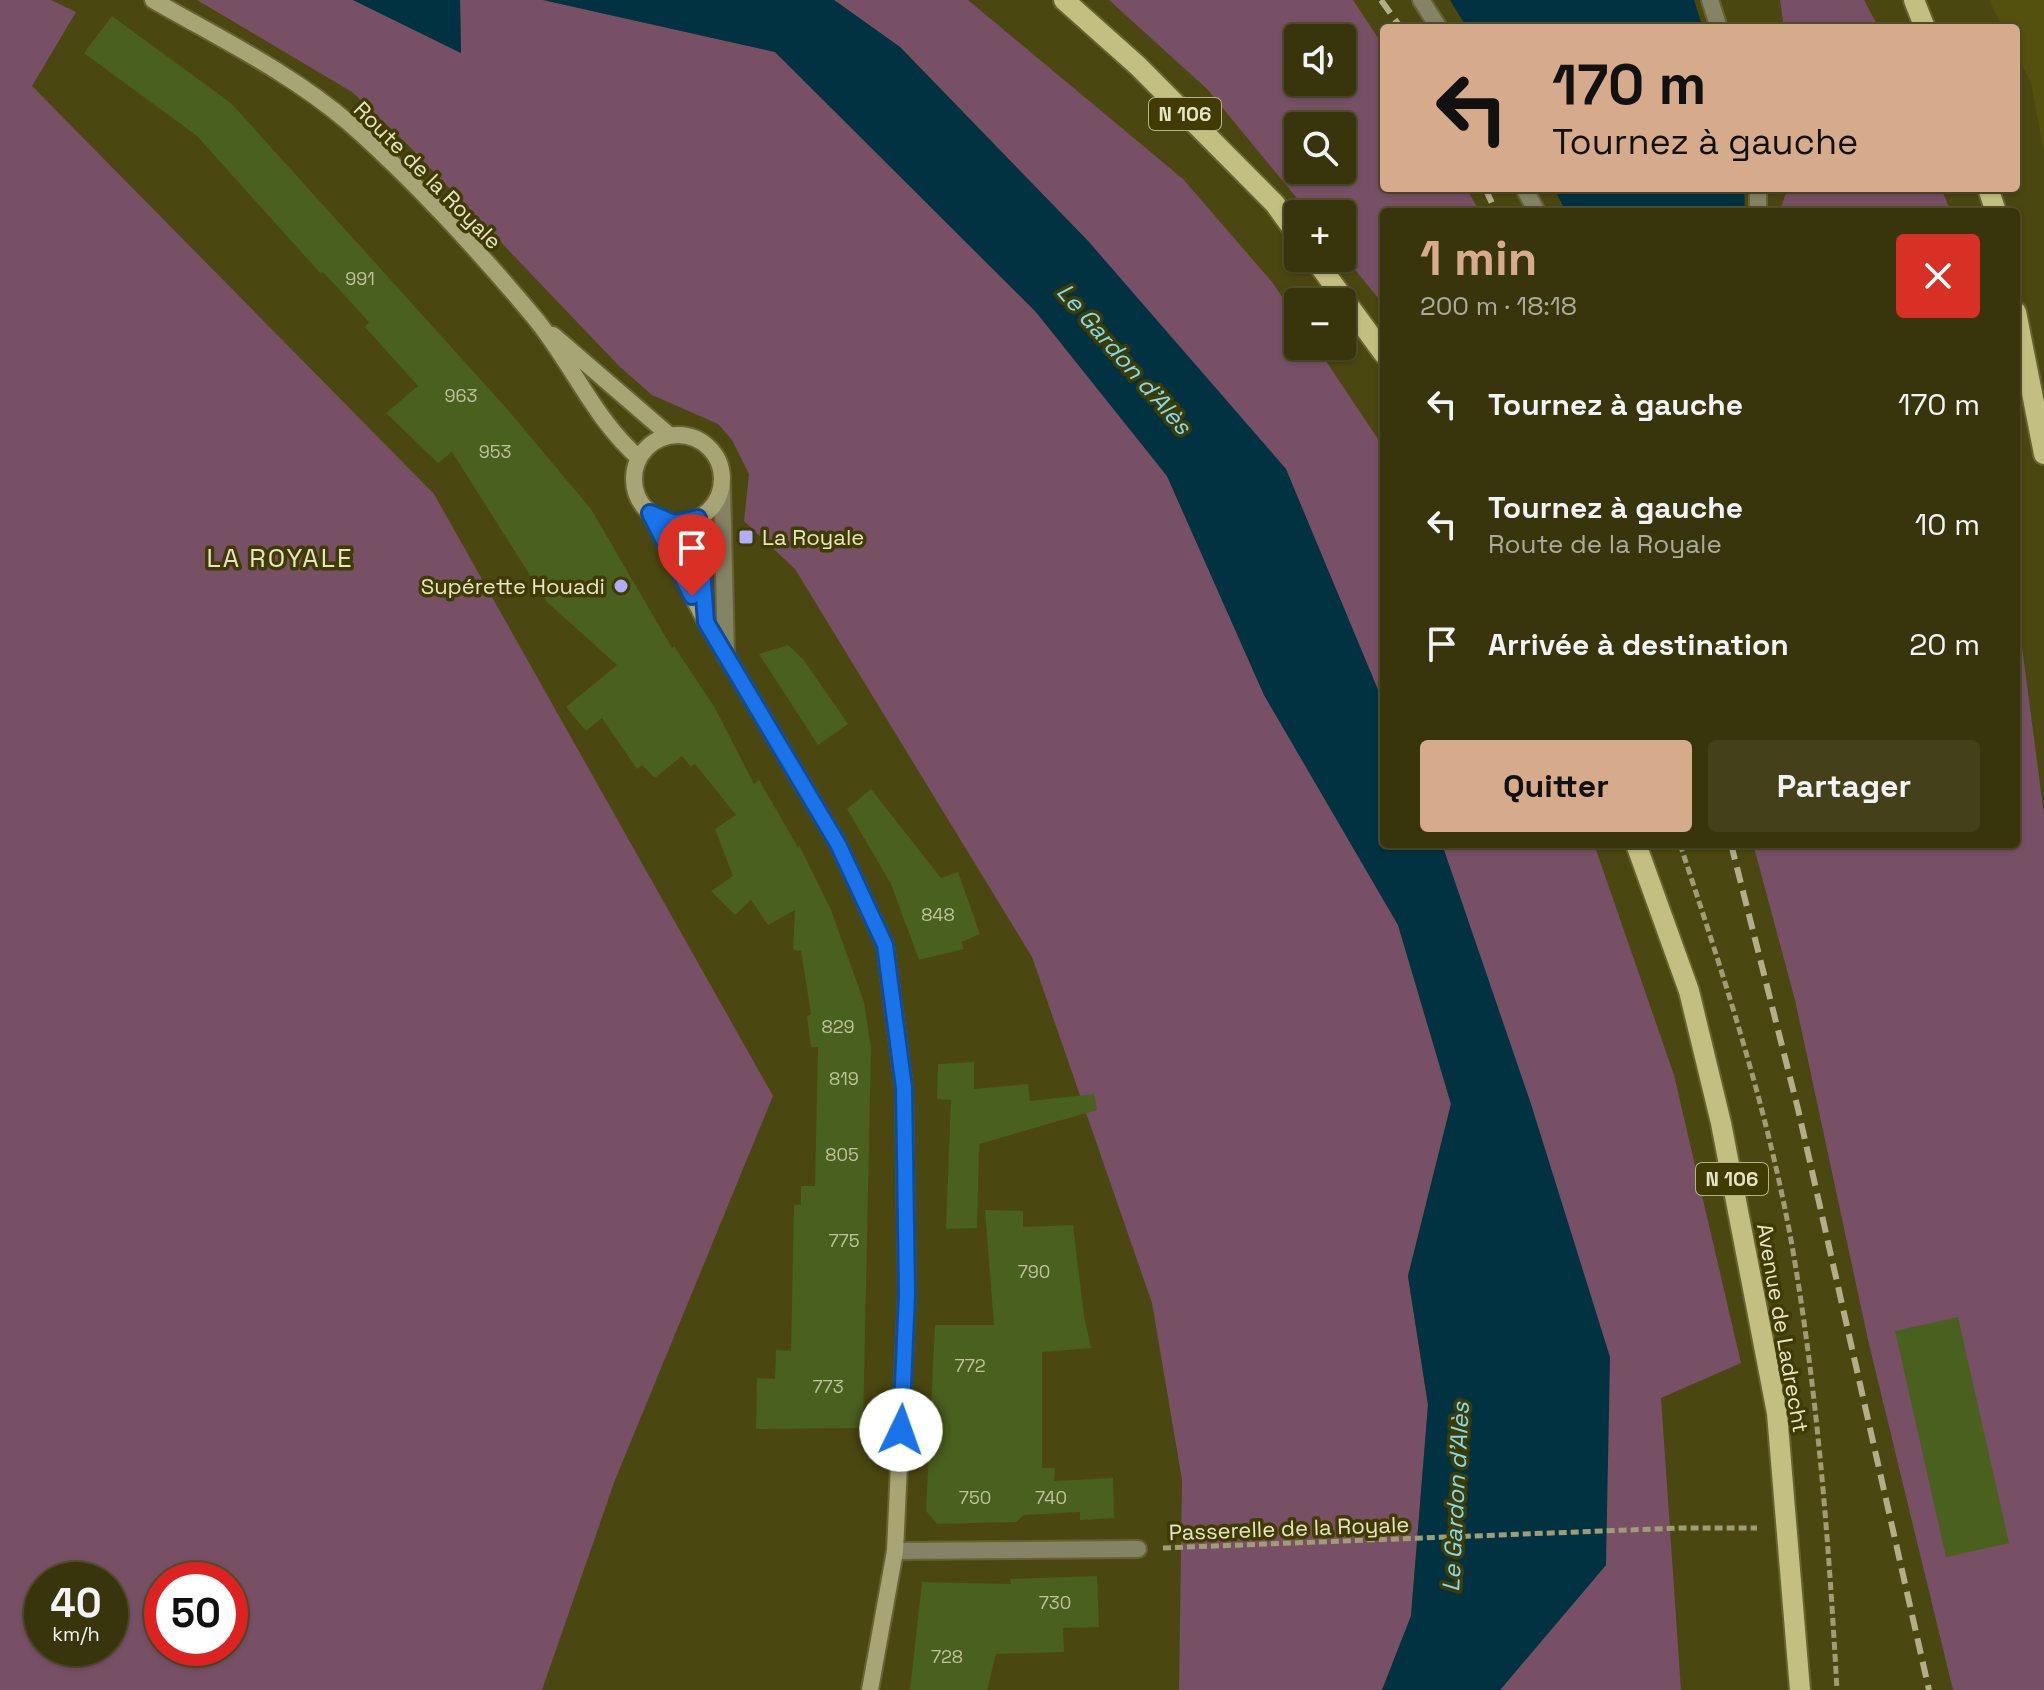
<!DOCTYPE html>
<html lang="fr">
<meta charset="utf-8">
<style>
body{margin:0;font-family:"Space Grotesk",sans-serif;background:#43401a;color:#f1f3f6;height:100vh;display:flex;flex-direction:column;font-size:30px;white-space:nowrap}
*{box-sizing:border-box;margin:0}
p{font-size:26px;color:#abab9d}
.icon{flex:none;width:44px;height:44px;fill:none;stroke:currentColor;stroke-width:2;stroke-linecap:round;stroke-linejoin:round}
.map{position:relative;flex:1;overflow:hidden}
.drawer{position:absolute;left:1380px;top:208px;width:640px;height:640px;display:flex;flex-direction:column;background:#38350c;border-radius:8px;box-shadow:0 2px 6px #0004,0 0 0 2px #52502d}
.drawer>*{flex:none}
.guide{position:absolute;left:1380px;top:24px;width:640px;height:168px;border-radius:8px;box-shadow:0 2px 6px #0004,0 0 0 2px #52502d;background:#d6ab8b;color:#111;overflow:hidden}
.controls{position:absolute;left:1284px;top:24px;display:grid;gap:16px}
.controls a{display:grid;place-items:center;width:72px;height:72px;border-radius:8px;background:#38350c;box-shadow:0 2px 6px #0004,0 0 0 2px #52502d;font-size:40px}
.speed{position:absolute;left:24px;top:1562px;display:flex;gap:16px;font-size:40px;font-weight:700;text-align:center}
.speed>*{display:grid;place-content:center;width:104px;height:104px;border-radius:50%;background:#38350c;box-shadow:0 2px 6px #0004,0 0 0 2px #52502d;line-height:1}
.speed small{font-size:20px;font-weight:400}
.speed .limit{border:12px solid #d22;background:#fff;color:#111}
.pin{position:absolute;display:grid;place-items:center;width:68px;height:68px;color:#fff;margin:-82px -34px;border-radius:50% 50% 50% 0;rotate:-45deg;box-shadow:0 0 8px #0007}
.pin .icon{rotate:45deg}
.me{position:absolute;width:88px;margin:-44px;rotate:3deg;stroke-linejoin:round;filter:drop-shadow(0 0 6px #0008)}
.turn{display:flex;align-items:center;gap:28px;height:168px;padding:0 40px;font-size:36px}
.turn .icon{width:104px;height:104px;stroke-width:2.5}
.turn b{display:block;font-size:56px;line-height:68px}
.round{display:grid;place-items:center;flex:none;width:84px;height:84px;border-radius:8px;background:#43401a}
.overview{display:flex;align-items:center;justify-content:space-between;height:136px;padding:0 40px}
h1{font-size:48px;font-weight:600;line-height:60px;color:#d6ab8b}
.action{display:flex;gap:16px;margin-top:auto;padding:16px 40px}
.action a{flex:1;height:92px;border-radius:8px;background:#d6ab8b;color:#111;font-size:32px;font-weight:600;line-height:92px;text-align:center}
.action a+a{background:#43401a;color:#f1f3f6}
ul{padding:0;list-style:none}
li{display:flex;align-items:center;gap:24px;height:120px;padding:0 40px}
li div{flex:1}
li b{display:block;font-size:30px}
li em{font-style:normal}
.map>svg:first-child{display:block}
</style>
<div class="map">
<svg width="2044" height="1690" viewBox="0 0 2044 1690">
<rect width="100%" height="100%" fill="#4a4710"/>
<path fill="#54500d" d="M1989 0H2044V153L2031 83 2016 54V28H2003Z"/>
<path fill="#775065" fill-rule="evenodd" d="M0 0H51L76 12 32 86 434 494 773 1096 615 1480 542 1690H0ZM42 1580H110V1648H42ZM162 1580H230V1648H162Z
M197 0H353L461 53 460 0H543L775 52 1036 312 1167 476 1264 695 1398 925 1451 1104 1408 1276 1428 1405 1411 1616 1382 1690H1179L1182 1480 1152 1303 1032 957 795 569 744 521 749 474 732 440 718 424 652 395 619 366 408 145 352 92Z
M834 0H968L1183 179 1272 282 1298 320V346H1316L1384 448V740L1089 242 900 47Z
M1109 0H1353L1384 47V188H1466L1480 212H1384V305L1342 254V214H1310L1207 89ZM1298 38H1342V82H1298ZM1298 126H1342V170H1298Z
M1780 0H1864L1879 28H1784Z
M1788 188H1941L1951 212H1779Z
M2016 601 2044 815V1690H1953L1868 1340 1795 1000 1753 844H2016Z
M1442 844H1594L1674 1075 1741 1363 1661 1398 1681 1690H1500L1606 1565Z"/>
<path fill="#003242" d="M353 0H460L461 53Z
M543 0H834L900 47 1089 242 1286 469 1384 704V844H1442L1531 1104 1610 1357 1606 1565 1500 1690H1382L1411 1616 1428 1405 1408 1276 1451 1104 1398 925 1264 695 1167 476 1036 312 775 52Z
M1450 0H1694L1703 28H1467Z
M1554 188H1744L1745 212H1566Z"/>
<path fill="#4a601e" d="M112 16 232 104 508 410 591 509 672 648 674 646 715 708 754 784 759 780 799 849V845L831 910 864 1002 871 1048 863 1428 756 1429 757 1378 775 1379 776 1350 791 1351 794 1205H801V1186H815L818 1047H811L807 1017 811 1014 801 951 793 950 795 910 768 925 751 900 735 915 711 891 733 876 715 829 736 815 695 764 691 767 682 756 655 778 642 765 637 769 602 718 586 731 566 707 617 665 547 602 452 452 438 463 386 413 418 386 365 327 369 322 323 272 321 274 197 136 84 53Z
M788 645 803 659 848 724 818 745 759 654Z
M871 789 941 878 958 872 980 934 961 942 964 949 919 960 891 884 847 809Z
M974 1062V1089L1028 1084 1030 1101 1094 1094 1097 1110 979 1144 977 1228 946 1229 951 1100 937 1099 938 1064Z
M985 1210 1023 1211V1227L1073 1225 1084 1316 1091 1348 1042 1352V1468H1055L1054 1481 1113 1478 1114 1518 1080 1520V1512L1024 1515 1016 1522 937 1524 926 1511 935 1325H994Z
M1958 1317 2009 1543 1946 1557 1895 1331Z
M1097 1576 1099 1627 1063 1628 1064 1652 996 1654 987 1690H910L922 1582 1011 1584 1010 1579Z"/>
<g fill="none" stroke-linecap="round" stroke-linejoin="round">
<defs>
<path id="service" d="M1421 0 1439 28
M1710 0 1719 28
M1524 188 1537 212
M1758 188V212
M722 485 726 657
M895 1551 1138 1549"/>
<path id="secondary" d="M153 0C219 38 291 73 349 123 416 182 477 249 534 317 572 363 594 419 639 458
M553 335 669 435
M634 479a44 44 0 1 1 88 0a44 44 0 1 1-88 0Z
M650 513 706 622 838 844 885 945 904 1088 907 1294 895 1551 870 1690
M698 518 705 613"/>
<path id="primary" d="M1064 0 1138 66 1275 204 1298 236
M1914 0 1925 28
M1988 188 1996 212
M1314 258 1384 354
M2016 312 2044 454
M1636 844 1689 991 1721 1123 1777 1413 1800 1690"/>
</defs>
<use href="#service" stroke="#666331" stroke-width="20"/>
<use href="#secondary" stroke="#666331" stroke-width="20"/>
<use href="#primary" stroke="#666331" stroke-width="24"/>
<path stroke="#9f9d76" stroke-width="5" stroke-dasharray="8 4" stroke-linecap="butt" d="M1680 844C1725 980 1770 1116 1794 1257 1818 1400 1829 1545 1837 1690
M1163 1548 1680 1528H1757"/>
<use href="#service" stroke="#848365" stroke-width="16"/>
<use href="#secondary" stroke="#a7a575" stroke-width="16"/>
<use href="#primary" stroke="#c2bf81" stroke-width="20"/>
<path stroke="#b0af8a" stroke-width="6" stroke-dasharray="16 8" stroke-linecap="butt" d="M1381 0 1401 28
M1485 188 1496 212
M1731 844 1798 1109 1929 1690"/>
</g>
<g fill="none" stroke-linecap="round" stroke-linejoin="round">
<defs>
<path id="route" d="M692 596 650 513 674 523 698 518 706 622 838 844 885 945 904 1088 907 1294 901 1430"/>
</defs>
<use href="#route" stroke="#114b97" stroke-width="20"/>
<use href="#route" stroke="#1a73e8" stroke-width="14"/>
</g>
<g fill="#b1adfa" stroke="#403c01" stroke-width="3">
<rect x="738" y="529" width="16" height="16" rx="4"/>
<circle cx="621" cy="586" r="8"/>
</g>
<g text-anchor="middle" stroke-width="7" stroke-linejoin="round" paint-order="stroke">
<g font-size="18" fill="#bec39e">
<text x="360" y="285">991</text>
<text x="461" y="402">963</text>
<text x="495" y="458">953</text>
<text x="938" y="921">848</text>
<text x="838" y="1033">829</text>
<text x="844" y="1085">819</text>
<text x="842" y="1161">805</text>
<text x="844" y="1247">775</text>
<text x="1034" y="1278">790</text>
<text x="970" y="1372">772</text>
<text x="828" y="1393">773</text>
<text x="975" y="1504">750</text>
<text x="1051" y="1504">740</text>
<text x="1055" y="1609">730</text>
<text x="947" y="1663">728</text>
</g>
<g fill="#403c01" stroke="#b4b28d" stroke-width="2">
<rect x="1149" y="98" width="72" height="32" rx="6"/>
<rect x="1696" y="1163" width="72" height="32" rx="6"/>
</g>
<g font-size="20" font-weight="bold" fill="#e5e4c9">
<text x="1185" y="121">N 106</text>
<text x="1732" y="1186">N 106</text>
</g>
<g font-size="22" fill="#e5e4c9" stroke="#403c01">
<text transform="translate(428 175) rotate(45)" y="8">Route de la Royale</text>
<text transform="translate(1783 1328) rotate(80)" y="8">Avenue de Ladrecht</text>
<text transform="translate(1289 1528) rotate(-2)" y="8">Passerelle de la Royale</text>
</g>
<g font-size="22" fill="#e5e4c9" stroke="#403c01" text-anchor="start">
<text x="762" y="545">La Royale</text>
<text x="605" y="594" text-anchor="end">Supérette Houadi</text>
</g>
<g font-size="24" font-style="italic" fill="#7ed9fd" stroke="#403c01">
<text transform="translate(1124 359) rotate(49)" y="8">Le Gardon d'Alès</text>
<text transform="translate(1456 1497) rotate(-87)" y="8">Le Gardon d'Alès</text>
</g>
<g font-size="26" letter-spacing="2" fill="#e5e4c9" stroke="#403c01">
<text x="280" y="567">LA ROYALE</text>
</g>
</g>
</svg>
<div class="controls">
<a><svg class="icon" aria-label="sound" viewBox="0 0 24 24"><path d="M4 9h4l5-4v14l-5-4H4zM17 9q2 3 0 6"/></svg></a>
<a><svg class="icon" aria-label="search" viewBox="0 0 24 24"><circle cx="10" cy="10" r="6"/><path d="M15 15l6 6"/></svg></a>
<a>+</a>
<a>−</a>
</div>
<div class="speed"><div>40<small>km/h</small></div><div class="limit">50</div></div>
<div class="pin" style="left:692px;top:596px;background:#d93025"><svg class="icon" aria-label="arrive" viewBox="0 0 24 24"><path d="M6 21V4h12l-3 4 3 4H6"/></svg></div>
<svg class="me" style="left:901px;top:1430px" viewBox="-20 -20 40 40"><circle r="19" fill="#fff"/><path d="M0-13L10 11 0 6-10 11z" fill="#1a73e8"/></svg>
<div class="guide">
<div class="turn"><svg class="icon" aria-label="left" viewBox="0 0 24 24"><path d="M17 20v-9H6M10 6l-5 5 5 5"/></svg><div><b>170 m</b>Tournez à gauche</div></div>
</div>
<section class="drawer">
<div class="overview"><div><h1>1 min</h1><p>200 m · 18:18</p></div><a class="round" style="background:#d93025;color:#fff"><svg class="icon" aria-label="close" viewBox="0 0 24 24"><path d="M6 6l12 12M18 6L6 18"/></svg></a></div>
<ul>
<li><svg class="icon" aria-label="left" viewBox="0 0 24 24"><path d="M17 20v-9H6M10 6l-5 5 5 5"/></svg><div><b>Tournez à gauche</b></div><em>170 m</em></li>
<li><svg class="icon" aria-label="left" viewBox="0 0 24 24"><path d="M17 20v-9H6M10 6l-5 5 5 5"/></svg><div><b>Tournez à gauche</b><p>Route de la Royale</p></div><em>10 m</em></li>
<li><svg class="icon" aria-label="arrive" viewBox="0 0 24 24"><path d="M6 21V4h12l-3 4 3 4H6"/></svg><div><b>Arrivée à destination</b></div><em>20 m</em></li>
</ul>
<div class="action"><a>Quitter</a><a>Partager</a></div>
</section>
</div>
